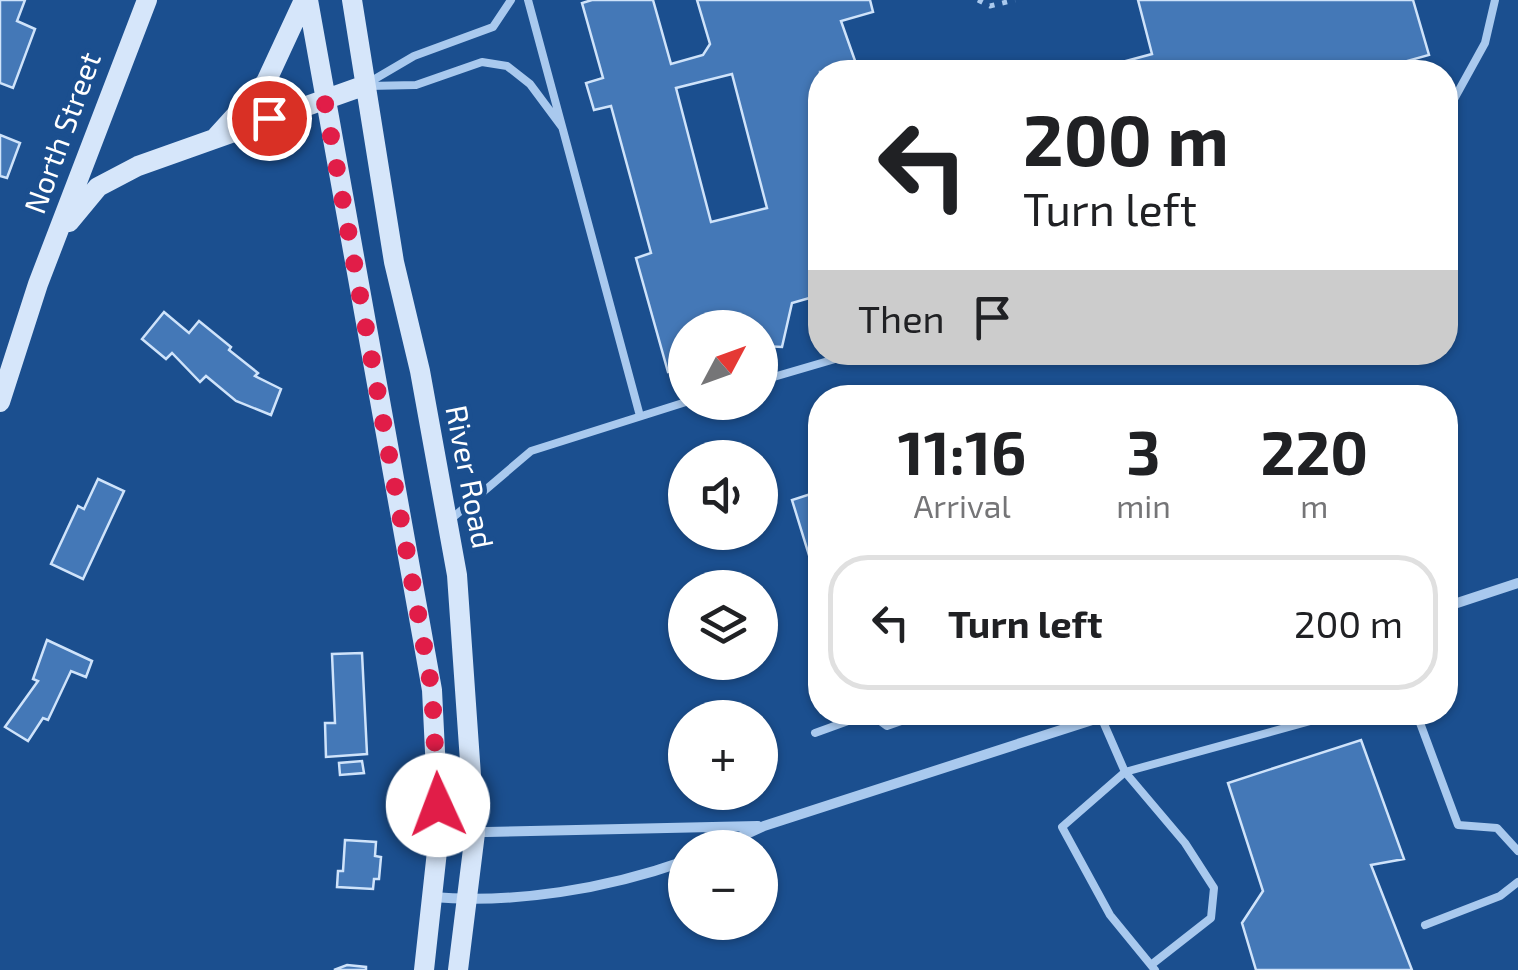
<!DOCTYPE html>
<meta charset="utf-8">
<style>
body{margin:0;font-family:"Exo 2",sans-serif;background:#f6f6f6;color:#202124;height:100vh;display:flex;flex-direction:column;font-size:38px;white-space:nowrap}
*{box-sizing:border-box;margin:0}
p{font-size:32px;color:#757577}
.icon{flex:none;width:55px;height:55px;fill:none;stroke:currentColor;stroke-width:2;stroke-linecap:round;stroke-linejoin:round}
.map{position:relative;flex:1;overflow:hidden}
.details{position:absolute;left:808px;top:385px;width:650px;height:340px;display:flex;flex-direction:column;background:#fff;border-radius:40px;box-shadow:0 2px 8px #0004}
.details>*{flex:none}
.guide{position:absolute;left:808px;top:60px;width:650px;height:305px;border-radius:40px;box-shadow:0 2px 8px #0004;background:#fff;color:#202124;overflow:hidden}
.needle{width:65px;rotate:49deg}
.controls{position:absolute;left:668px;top:310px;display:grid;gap:20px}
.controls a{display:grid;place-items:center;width:110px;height:110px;border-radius:50%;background:#fff;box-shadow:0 2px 8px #0004;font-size:50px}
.pin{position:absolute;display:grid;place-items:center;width:85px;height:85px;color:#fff;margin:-42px;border:5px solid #fff;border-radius:50%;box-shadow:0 2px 10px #0007}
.me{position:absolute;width:110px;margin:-55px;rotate:358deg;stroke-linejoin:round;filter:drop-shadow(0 0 8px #0008)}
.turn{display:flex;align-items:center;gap:35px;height:210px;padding:0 50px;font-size:45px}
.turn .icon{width:130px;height:130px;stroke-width:2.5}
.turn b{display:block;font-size:70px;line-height:85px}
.then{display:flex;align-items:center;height:95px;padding:0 50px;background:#0003;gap:20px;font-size:38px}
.eta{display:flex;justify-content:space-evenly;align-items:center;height:170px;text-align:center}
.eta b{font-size:60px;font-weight:700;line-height:70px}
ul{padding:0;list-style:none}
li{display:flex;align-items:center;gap:30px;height:135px;margin:0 20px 15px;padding:0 30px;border:5px solid #e0e0e0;border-radius:40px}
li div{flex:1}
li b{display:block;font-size:38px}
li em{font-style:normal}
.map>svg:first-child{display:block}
</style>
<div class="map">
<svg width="1518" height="970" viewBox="0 0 1518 970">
<rect width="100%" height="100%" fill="#1b4f8f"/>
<path fill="#4478b7" stroke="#cfe3fa" stroke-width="2.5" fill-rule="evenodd" d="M0 0H25L17 21 35 29 13 88 0 83Z
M592 0H653L671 64 703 55 710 44 697 0H870L873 12 841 21 859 72H820V295L792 303 782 347 760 346V328H685V367L668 372 636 258 651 253 611 106 594 110 586 83 603 78 582 3ZM732 74 767 208 711 222 676 88Z
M1138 0H1413L1429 55 1368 72H1194L1192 66 1169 72H1085L1152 54Z
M0 135 20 143 7 178 0 176Z
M164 312 189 333 199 321 231 347 229 350 258 373 255 376 281 389 271 415 236 401 206 376 200 382 172 353 166 359 142 339Z
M1108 387 1112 398H1076Z
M98 479 124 491 83 579 51 564 78 506 84 509Z
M820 491V591L792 500Z
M47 640 92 661 86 677 71 671 48 720 43 718 28 741 5 727 38 681 33 679Z
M362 653 367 754 326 757 325 723H335L332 654Z
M1361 740 1404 859 1371 865 1412 970H1256L1242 923 1263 891 1228 783Z
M362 761 364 773 340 775 339 763Z
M345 840 376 842 375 856 381 857 379 879H374L373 889 337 887 338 871H343Z
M347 965 366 967V970H334Z"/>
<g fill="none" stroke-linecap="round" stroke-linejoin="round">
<path stroke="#a9c9ee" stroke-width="5" stroke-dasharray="5 8" stroke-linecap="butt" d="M978 0 990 6 1015 0"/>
<path stroke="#a9c9ee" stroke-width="8" d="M528 0 640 416
M368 83 414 56 493 27 511 0
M368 86 416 85 482 62 507 66 530 84 562 127
M1445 107 1453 101 1485 43 1495 0
M760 381 859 352
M450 520 531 451 686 402
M1416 712 1458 825 1497 828 1518 851
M872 715 887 726 927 712
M1101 717 1125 772 1062 827 1110 915 1155 970
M815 733 873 712
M1425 925 1500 896 1518 882
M1151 965 1211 918 1214 888 1185 843 1125 772 1343 712"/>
<path stroke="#a9c9ee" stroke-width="10" d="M1445 607 1518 583
M440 833 758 826
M716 848 764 826 1117 712
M432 897C515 904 606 889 685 861"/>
<path stroke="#d6e6fa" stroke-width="20" d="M308 0 432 690 439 833 424 970
M352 0 394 262 420 371 457 575 475 833 458 970
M217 136 266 82 304 0
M69 222 98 187 138 166 363 86
M0 402 38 284 147 0"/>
</g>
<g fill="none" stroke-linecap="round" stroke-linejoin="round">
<path stroke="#e11d48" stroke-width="18" stroke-dasharray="0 32.4" d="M269 118 324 98 432 690 438 805"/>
</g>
<g text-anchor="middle" stroke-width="9" stroke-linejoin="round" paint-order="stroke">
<g font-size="30" fill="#fff" stroke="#1b4f8f">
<text transform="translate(63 133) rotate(-70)" y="10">North Street</text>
<text transform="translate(469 477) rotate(79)" y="10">River Road</text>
</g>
</g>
</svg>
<div class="controls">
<a><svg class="needle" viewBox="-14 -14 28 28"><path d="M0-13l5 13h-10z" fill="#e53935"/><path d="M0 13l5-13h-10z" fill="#757577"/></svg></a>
<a><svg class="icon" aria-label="sound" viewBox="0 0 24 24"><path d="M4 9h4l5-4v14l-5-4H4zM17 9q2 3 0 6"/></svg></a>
<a><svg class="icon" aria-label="layers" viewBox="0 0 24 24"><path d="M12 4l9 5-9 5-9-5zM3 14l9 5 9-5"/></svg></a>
<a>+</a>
<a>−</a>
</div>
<div class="pin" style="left:269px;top:118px;background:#d93025"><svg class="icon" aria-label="arrive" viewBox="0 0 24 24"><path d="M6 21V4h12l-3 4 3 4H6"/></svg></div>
<svg class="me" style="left:438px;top:805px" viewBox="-20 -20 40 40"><circle r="19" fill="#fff"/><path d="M0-13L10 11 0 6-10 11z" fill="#e11d48"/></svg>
<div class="guide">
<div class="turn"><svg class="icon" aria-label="left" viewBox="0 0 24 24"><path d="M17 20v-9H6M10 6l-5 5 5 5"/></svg><div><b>200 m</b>Turn left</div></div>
<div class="then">Then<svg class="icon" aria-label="arrive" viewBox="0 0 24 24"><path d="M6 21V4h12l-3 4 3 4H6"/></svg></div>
</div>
<section class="details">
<div class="eta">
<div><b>11:16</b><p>Arrival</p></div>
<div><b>3</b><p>min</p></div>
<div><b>220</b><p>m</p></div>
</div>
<ul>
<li><svg class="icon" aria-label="left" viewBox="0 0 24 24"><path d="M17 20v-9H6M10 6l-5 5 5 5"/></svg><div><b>Turn left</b></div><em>200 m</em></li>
</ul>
</section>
</div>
